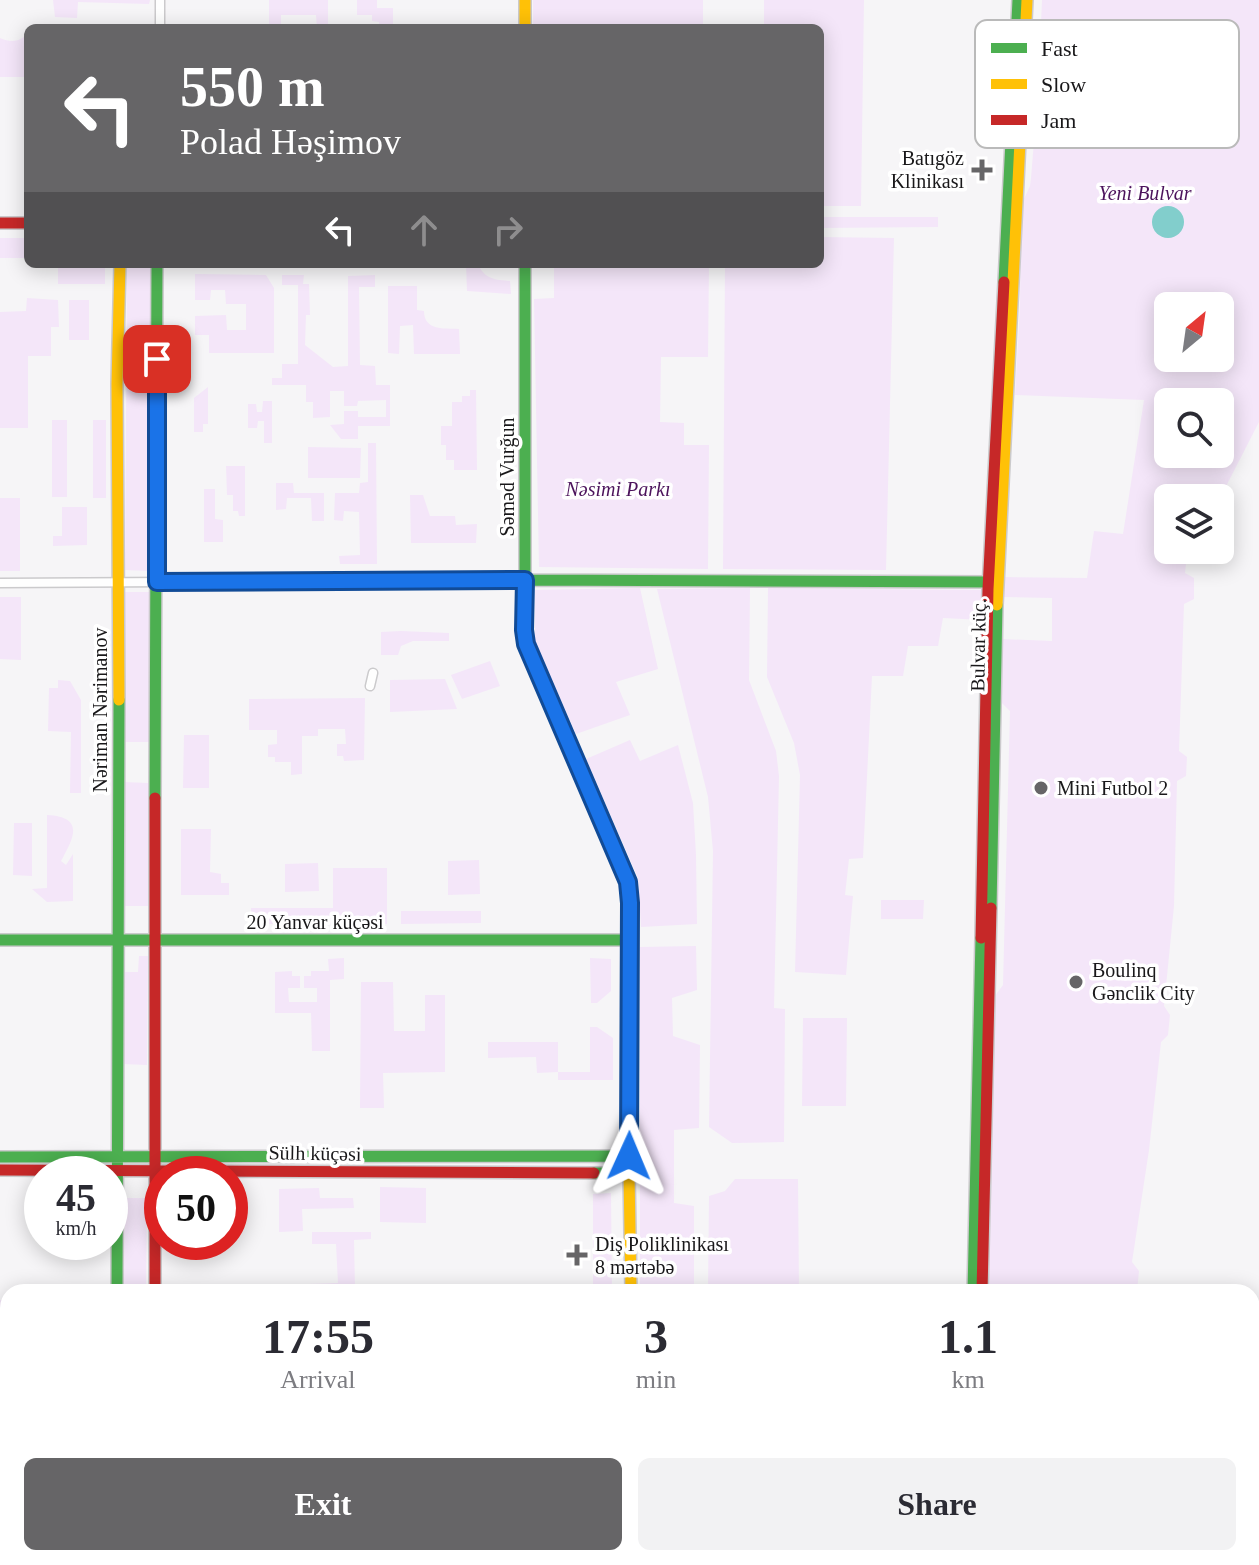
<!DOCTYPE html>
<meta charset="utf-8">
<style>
body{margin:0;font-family:"Times New Roman",serif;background:#f2f2f3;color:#2b2b33;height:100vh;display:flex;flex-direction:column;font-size:30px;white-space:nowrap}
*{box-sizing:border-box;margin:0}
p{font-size:26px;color:#7c7c81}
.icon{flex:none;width:44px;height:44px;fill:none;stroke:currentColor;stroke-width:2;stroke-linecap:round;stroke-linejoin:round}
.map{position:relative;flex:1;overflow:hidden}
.side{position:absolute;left:0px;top:1284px;width:1260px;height:282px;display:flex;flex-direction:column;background:#fff;border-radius:24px 24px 0 0;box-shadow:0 4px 20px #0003}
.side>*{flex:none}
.top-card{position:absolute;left:24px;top:24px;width:800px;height:244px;border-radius:12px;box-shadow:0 4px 20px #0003;background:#666567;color:#fff;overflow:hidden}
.needle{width:52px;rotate:29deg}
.tools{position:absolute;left:1154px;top:292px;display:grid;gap:16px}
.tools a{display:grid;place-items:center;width:80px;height:80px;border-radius:12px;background:#fff;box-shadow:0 4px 20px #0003;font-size:40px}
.speed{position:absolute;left:24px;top:1156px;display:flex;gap:16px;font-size:40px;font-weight:700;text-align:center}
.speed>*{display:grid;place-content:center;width:104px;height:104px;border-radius:50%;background:#fff;box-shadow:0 4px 20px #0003;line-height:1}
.speed small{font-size:20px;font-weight:400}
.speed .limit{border:12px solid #d22;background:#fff;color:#111}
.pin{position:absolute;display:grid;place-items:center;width:68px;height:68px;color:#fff;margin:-34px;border-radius:16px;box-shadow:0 4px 12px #0006}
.me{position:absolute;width:88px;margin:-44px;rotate:1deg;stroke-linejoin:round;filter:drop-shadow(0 0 6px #0008)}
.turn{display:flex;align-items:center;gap:28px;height:168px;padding:0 24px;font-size:36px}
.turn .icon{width:104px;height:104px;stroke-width:2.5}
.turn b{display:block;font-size:56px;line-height:68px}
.lanes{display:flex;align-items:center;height:76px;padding:0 24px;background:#0003;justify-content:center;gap:40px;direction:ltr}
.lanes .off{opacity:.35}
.eta{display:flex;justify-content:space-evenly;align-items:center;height:136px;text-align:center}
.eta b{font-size:48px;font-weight:700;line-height:56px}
.cta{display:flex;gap:16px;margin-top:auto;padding:16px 24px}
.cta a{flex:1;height:92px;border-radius:12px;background:#666567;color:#fff;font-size:32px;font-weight:700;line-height:92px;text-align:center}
.cta a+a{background:#f2f2f3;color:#2b2b33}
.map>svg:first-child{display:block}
</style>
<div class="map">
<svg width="1259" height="1565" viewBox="0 0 1259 1565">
<rect width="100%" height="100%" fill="#f6f5f7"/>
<path fill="#f4e6f9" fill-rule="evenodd" d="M53 0H150L149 4 78 2 77 18 55 17Z
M269 0H328V28H317L316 15H281V28H269Z
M357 0H377V8H393V28H379V22L372 21V15H357Z
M533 0H703V28H533Z
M764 0H864L861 206H820V28H764Z
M1042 0H1259V422L1220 498H1168V550H1193L1186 564 1185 573 1194 578V599L1184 604 1179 751 1187 757 1186 776 1177 781 1174 906 1164 1006 1170 1015 1168 1035 1161 1042 1149 1150 1132 1262 1139 1271 1137 1291 1131 1292H987L994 997 1003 985 1010 711 1000 701 1002 639 1052 641V598L1003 597 1004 577 1087 578 1094 531 1123 534 1144 400 1015 395 1020 306 1021 205 1030 186 1031 178 1038 92ZM1168 306H1220V358H1168ZM1168 402H1220V454H1168Z
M28 33V77H0V38C11 43 20 42 28 33Z
M820 217H938V227L820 228Z
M820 237 894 238 886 570 723 569 725 264H820Z
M0 238H28V258H0Z
M58 264H105V284H58Z
M127 264H151L149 571 125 570Z
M466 264H478C484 279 496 280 510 281L511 294 467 291Z
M554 264H709L708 357H661L660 422 684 423V445H709L708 569 539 567 534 299 554 298Z
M195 274 266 275 274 288V353H209V335H195V316L226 315 227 330H246V304H226L225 290H211L210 300H195Z
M282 275H304L303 284H309L310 315H306L305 345 333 367 348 366V276L375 275V287H359L360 365 375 366 376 385H390V426H358V439H341L330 425 344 424V411H358V417H386V400L358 401 357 406H344V391H330V417L313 418V402H306V385H272V378H282V364H298V285H282Z
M388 286H417V310L424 311C424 331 444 328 459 329L460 354H414L413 325 400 326 399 354 388 353Z
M27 298 58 300 59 327H51V356H28V428H0V312L26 311Z
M69 300H89V340H69Z
M208 387V424H203V432H194V398Z
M470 390H476L477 470H454V460H446V445H441V426H452V402H462V396H470Z
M263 401H272V443H264V421H258L257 428H248V404H256L257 412H262Z
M52 420H67V497H52Z
M93 420H106V498H93Z
M368 443H376L377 564H340L339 556 360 555 359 512 344 511 343 521 334 520 335 493H359L360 483 368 482Z
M308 447 361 448 360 478H308Z
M226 466H245V516H239L238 511H233V495H227Z
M276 483H293L294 493H324V521H312L311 498H287L286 509 276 510Z
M204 489H215V519L223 520V542H204Z
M410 495H423L430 516H455L456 525 477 524 476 543H411Z
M0 498H20V571H0Z
M62 507H87V545L53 546V536H62Z
M640 588 658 669 616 682 630 715 576 734 535 642V590Z
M750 588 749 680 776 751 779 776 774 1008 785 1009 784 1142 732 1143 709 1127 713 851 708 797 657 589Z
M768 588 983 590V620L943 618 938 646H908L903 676H872L863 858 849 859 845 895 853 896 846 975 795 972 800 775 794 743 767 677Z
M125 592H149V742H124Z
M0 597H21V660L0 659Z
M401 631 449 633V641H413L401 646 398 655H381V632Z
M490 661 500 686 462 699 451 675Z
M445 679 457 709 390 712V680Z
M58 680 70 681 81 700V793H70L71 732 48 731 49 688H58Z
M365 698 364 760 344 761 343 756H337V744H346L345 729H318V736H302V774L291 775V762H275V757H268V745L277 744V730H249V699Z
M184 735H209V788H183Z
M630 740 640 761 678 745 693 803 696 855 697 924 641 927 638 878 586 759Z
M124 782 148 783V906H124Z
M47 815C86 817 73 839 61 861L66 865 73 854V901L47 902 32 889 47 888Z
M14 823H32V876L13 875Z
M181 829H211L210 872 221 874V883H229V895H181Z
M479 860 480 894 448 895V861Z
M318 863 319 891 285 892V864Z
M333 868H387V924H251V908H333Z
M881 900H924L923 919H881Z
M401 911H481V923L401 924Z
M696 946 697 990 672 998 673 1036 700 1045 699 1128 674 1130V1203L694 1206V1292H640V947Z
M139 956H148L147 1065 123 1064V972H138Z
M344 958V979L330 980V1051H312L311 1013H275V972L292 971V976H300V988H288L289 1002H317V988H304V976H311V971H329L328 959Z
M590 958 611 959V991L597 1003H591Z
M361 982H393L394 1031H425V995H445V1072L383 1073 384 1108H360Z
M803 1018H847L846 1106H802Z
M590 1027H597L613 1038V1080H558V1072L537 1073 536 1057 488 1058V1042H558V1072H590Z
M735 1179H798L799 1292H708L709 1196 725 1191Z
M380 1187 426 1188V1223L380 1222Z
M319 1188 320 1198H353L354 1208 302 1209 303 1231 279 1232V1189Z
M611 1193 612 1292H593V1194Z
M125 1198H147L146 1292H124Z
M312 1232H371V1239L354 1240 355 1288H372V1292H310L309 1284 338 1283 336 1244H312Z
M0 1300H8V1474H0Z
M405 1558H449L453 1565H354L357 1562 405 1563Z
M532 1558H612V1565H532Z
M985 1558H1095V1561L1100 1565H985Z"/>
<path fill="#82cecc" d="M1152 222a16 16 0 1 1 32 0a16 16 0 1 1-32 0Z"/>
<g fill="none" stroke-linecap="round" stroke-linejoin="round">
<defs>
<path id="street" d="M160 28V0
M0 583 525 580
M370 686 373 673"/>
<path id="fast" d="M525 264V638L548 698 625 871 628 882 630 931
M1004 282 1018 0
M525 580 993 582
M155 798 157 264
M991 908 997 605
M0 940H630
M0 1157 629 1156V1173H594
M117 1292 119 700
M973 1292 981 938
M972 1558V1565"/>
<path id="slow" d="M525 0V28
M997 605 1027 0
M119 700 117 384 120 264
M629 1156 630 931
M629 1173 631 1292"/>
<path id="jam" d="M0 223H28
M981 938 988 589 1004 282
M0 1170 594 1173
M155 1292V798
M982 1292 991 908
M113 1558V1565
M153 1558V1565
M630 1558V1565
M963 1558V1565"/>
</defs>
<use href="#street" stroke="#cbcacc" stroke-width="11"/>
<use href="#fast" stroke="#cbcacc" stroke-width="14"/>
<use href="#slow" stroke="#cbcacc" stroke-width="14"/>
<use href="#jam" stroke="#cbcacc" stroke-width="14"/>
<use href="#street" stroke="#fefefe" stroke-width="8"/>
<use href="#fast" stroke="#4caf50" stroke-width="11"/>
<use href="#slow" stroke="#ffc107" stroke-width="11"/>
<use href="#jam" stroke="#c62828" stroke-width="11"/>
</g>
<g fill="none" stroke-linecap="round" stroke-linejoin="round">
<defs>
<path id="route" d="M157 359V582L525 580 524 630 526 644 628 882 630 903 629 1156"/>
</defs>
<use href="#route" stroke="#114b97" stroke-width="20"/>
<use href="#route" stroke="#1a73e8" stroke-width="14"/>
</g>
<g fill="#666567" stroke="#fff" stroke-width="3">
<path d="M978 158h8v8h8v8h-8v8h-8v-8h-8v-8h8z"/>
<circle cx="1041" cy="788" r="8"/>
<circle cx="1076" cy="982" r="8"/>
<path d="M573 1243h8v8h8v8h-8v8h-8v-8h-8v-8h8z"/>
</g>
<g text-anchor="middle" stroke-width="7" stroke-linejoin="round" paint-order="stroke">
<g font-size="20" fill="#19181a" stroke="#fff" text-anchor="start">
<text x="964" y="165" text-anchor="end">Batıgöz<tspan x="964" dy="23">Klinikası</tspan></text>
<text x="1057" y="795">Mini Futbol 2</text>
<text x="1092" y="977">Boulinq<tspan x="1092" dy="23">Gənclik City</tspan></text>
<text x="595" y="1251">Diş Poliklinikası<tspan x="595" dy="23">8 mərtəbə</tspan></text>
</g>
<g font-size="20" font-style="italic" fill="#4c135c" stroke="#fff">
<text x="1145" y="200">Yeni Bulvar</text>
<text x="618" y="496">Nəsimi Parkı</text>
</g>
<g font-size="20" fill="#19181a" stroke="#fff">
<text transform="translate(507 477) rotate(-90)" y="7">Səməd Vurğun</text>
<text transform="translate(978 645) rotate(-89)" y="7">Bulvar küç.</text>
<text transform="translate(100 710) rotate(-90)" y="7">Nəriman Nərimanov</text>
<text x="315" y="929">20 Yanvar küçəsi</text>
<text transform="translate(315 1153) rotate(1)" y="7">Sülh küçəsi</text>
</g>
</g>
<rect x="975" y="20" width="264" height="128" rx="12" fill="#fff" stroke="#bababa" stroke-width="2"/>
<rect x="991" y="43" width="36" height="10" fill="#4caf50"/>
<rect x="991" y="79" width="36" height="10" fill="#ffc107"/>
<rect x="991" y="115" width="36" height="10" fill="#c62828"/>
<g font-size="22" fill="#19181a">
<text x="1041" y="56">Fast</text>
<text x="1041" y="92">Slow</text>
<text x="1041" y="128">Jam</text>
</g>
</svg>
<div class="tools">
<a><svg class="needle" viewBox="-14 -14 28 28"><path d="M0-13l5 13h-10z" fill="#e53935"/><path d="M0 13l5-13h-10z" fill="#7c7c81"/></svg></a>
<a><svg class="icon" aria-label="search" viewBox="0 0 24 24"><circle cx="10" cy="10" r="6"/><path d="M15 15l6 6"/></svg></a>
<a><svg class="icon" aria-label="layers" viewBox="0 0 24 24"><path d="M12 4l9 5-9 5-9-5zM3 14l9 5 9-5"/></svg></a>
</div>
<div class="speed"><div>45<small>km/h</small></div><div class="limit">50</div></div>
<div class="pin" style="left:157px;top:359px;background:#d93025"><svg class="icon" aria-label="arrive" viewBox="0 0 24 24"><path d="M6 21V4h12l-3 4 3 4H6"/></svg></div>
<svg class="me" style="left:629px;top:1156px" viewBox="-20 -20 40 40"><path d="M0-17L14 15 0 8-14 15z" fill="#1a73e8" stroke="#fff" stroke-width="4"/></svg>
<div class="top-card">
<div class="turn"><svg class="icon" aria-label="left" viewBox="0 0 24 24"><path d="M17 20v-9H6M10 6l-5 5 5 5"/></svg><div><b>550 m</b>Polad Həşimov</div></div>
<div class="lanes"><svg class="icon" aria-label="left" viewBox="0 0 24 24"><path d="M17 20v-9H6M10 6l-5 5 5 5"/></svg><svg class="icon off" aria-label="ahead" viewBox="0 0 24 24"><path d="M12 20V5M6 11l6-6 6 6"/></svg><svg class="icon off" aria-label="right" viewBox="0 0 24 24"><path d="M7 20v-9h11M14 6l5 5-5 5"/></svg></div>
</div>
<section class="side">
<div class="eta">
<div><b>17:55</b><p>Arrival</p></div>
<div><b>3</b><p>min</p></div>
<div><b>1.1</b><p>km</p></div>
</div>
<div class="cta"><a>Exit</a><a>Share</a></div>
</section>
</div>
